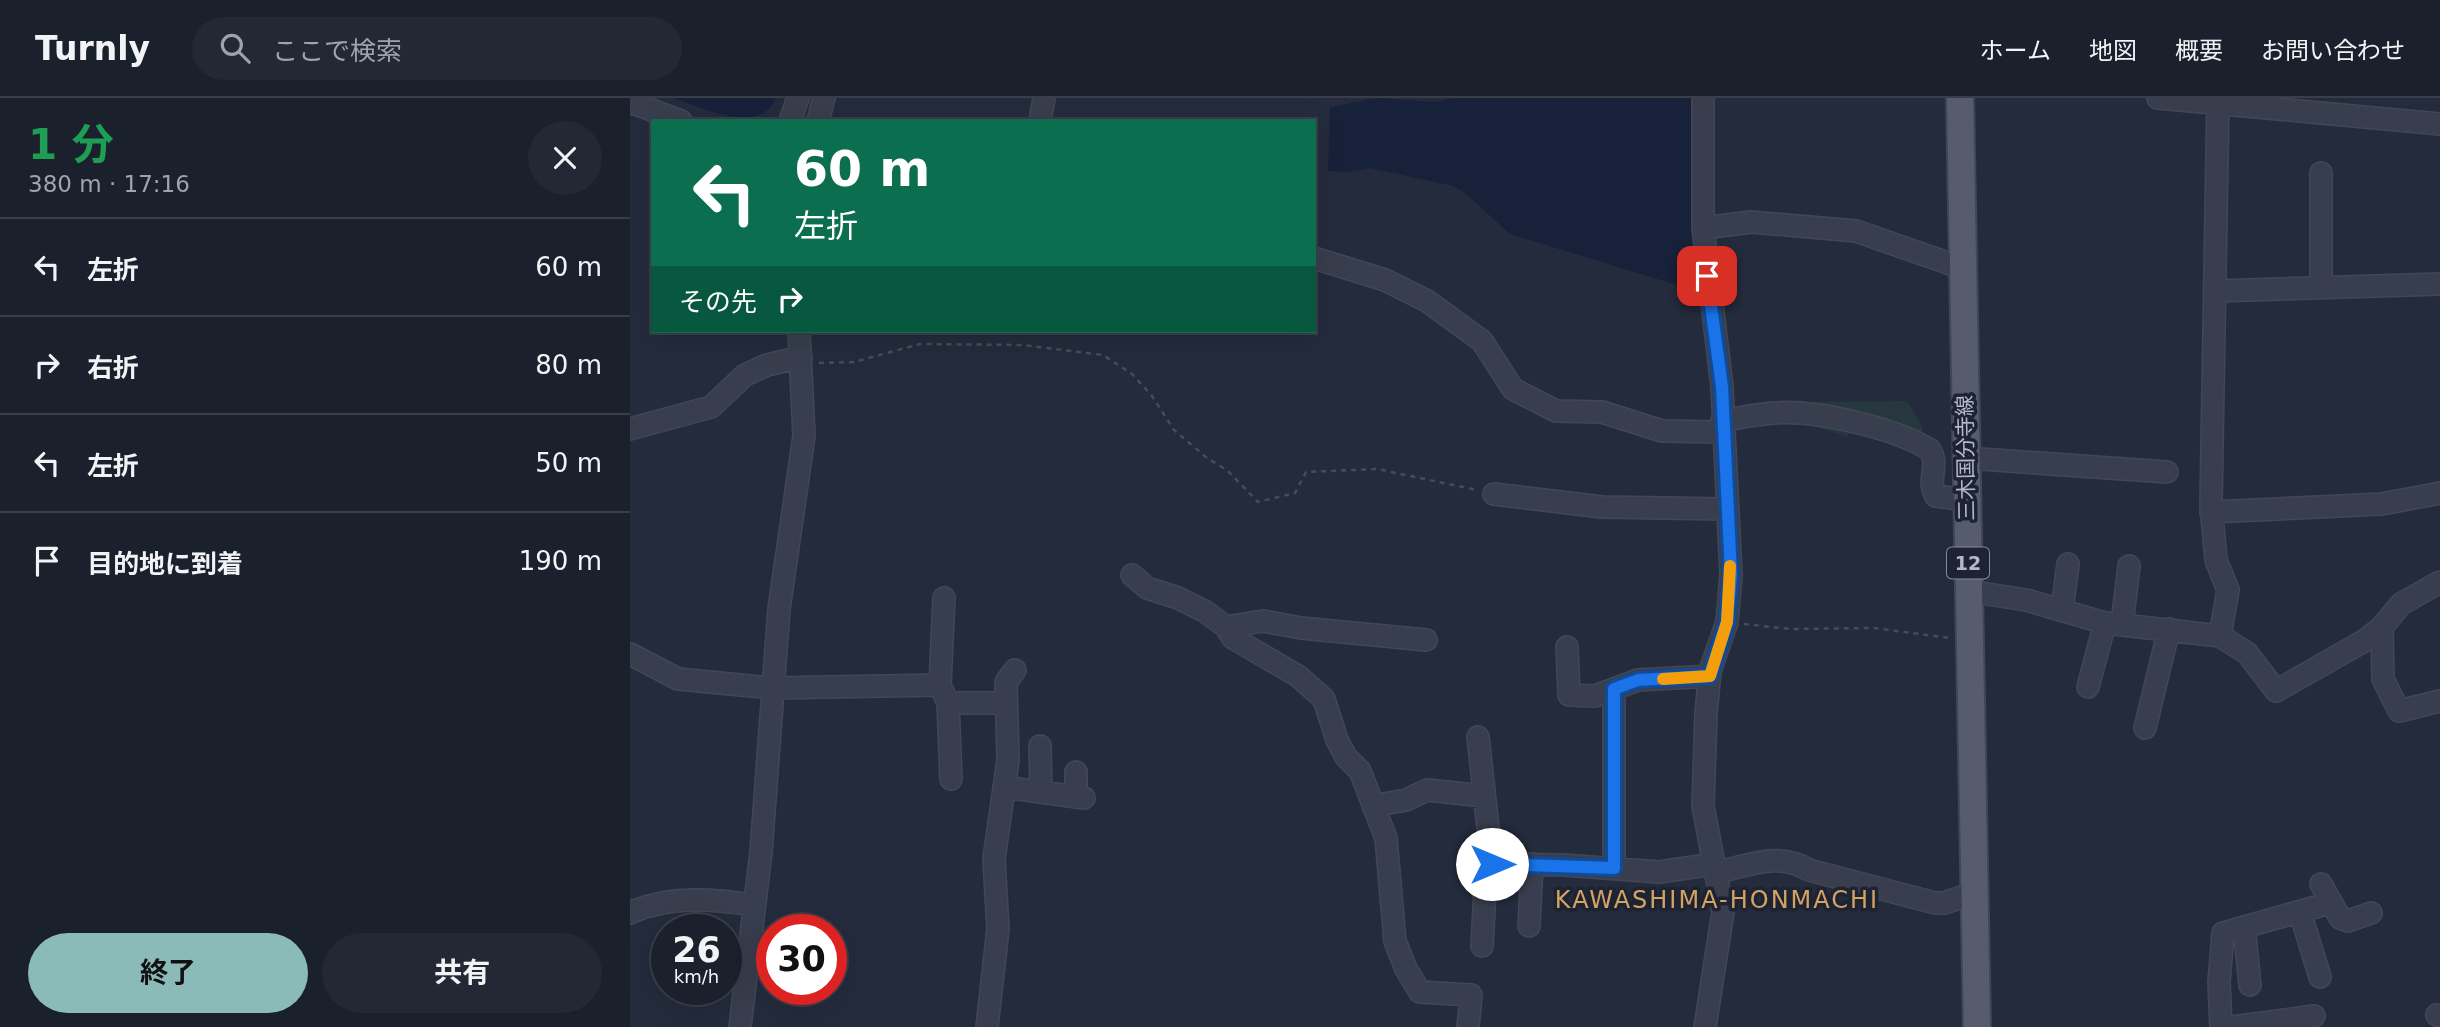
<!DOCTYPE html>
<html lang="ja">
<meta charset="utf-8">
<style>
body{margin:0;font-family:"DejaVu Sans","Noto Sans JP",sans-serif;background:#242835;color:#f1f3f6;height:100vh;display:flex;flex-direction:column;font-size:26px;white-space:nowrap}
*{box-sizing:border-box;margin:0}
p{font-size:23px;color:#a0a3aa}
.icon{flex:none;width:38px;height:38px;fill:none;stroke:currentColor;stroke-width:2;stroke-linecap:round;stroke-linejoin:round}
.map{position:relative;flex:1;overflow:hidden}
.details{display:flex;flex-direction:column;background:#1b202d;width:630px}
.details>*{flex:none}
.guide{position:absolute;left:21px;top:21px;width:665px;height:214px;border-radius:0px;box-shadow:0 7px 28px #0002,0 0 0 2px #393e49;background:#0b6e4f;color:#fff;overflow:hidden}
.speed{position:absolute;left:21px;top:816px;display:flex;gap:14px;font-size:35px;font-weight:700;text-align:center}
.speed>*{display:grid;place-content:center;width:91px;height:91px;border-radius:50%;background:#1b202d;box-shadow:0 7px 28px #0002,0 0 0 2px #393e49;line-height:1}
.speed small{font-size:18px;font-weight:400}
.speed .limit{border:10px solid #d22;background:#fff;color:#111}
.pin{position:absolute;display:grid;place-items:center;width:60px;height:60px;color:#fff;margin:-30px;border-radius:14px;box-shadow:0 4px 10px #0006}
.me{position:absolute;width:77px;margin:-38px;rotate:90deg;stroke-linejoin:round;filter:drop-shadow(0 0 5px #0008)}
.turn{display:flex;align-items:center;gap:24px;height:147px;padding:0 28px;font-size:32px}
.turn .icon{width:91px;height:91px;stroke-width:2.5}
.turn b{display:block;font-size:49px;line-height:60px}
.then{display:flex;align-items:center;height:66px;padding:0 28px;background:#0003;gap:14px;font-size:26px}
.round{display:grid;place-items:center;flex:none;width:74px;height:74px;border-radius:37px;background:#242835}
.headline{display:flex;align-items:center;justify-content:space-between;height:119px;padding:0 28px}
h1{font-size:42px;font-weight:700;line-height:52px;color:#1e9e55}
.button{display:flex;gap:14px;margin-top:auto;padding:14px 28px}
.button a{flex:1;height:80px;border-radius:42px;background:#8bbbb9;color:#111;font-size:28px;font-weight:700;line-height:80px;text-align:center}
.button a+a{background:#242835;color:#f1f3f6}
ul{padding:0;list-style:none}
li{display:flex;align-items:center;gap:21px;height:98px;padding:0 28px;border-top:2px solid #393e49}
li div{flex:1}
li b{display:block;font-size:26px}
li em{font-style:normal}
header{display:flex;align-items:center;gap:42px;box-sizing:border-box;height:98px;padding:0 35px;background:#1b202d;border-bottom:2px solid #393e49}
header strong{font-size:33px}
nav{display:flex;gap:38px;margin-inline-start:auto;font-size:24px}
.search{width:490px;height:63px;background:#242835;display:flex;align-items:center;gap:18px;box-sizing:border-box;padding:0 24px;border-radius:38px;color:#a0a3aa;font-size:26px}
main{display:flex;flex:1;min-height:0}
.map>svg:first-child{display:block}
</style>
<header>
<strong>Turnly</strong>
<div class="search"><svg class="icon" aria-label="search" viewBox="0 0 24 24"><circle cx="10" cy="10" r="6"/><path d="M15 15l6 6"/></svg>ここで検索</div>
<nav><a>ホーム</a><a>地図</a><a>概要</a><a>お問い合わせ</a></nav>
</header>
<main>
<section class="details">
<div class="headline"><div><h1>1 分</h1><p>380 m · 17:16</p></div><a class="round"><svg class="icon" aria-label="close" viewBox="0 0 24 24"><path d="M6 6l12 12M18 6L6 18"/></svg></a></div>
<ul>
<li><svg class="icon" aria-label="left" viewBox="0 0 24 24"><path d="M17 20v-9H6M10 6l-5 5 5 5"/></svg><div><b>左折</b></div><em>60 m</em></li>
<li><svg class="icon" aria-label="right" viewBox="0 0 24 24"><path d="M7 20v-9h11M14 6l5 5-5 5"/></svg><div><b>右折</b></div><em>80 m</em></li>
<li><svg class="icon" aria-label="left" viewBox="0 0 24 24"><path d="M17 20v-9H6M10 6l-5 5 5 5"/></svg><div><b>左折</b></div><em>50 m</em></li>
<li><svg class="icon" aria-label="arrive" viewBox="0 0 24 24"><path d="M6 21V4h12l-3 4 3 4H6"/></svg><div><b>目的地に到着</b></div><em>190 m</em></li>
</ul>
<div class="button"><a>終了</a><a>共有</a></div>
</section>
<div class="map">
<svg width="1810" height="929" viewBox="0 0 1810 929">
<rect width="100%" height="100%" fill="#242b3c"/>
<path fill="#26383e" d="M1277 303 1292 328V342L1231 323 1217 339 1126 309 1148 304Z"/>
<path fill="#17213a" d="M44 0H146C129 39 72 9 44 0Z
M748 0 805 4 824 0H1061L1062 116 1067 193 880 136 834 94 823 88 740 70 718 74 698 73 700 9Z"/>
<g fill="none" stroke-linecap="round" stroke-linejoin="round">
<defs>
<path id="minor" d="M1073 0V130L1092 289 1101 477 1097 524 1080 573 1076 615 1073 708 1093 814 1075 929
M1528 0 1810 26
M1588 0 1581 407 1586 462 1598 492 1590 538
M0 4 51 23
M160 23 168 0
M188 23 194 0
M410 23 414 0
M1691 75V190
M1073 130 1121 124 1226 133 1332 170
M684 160 755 182 797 203 852 243 883 291 926 313 972 314 1032 333 1092 334
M1586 193 1810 186
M1092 323C1109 320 1127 316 1145 315 1186 312 1266 330 1300 352 1310 368 1296 383 1306 398L1337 402
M0 331 81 309 115 277 137 267 171 259
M1336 360 1537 374
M864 396 972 409 1096 411
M1581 414 1752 406 1810 395
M502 477 517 490 548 500 576 514 596 529 603 540 668 578 694 601 707 642 716 659 730 673 756 740 765 843 776 871 790 894 841 897 838 929
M1338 493 1396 502 1475 525 1590 538 1617 555 1646 593 1734 543 1752 529 1771 506 1810 484
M314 500 310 587 318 605 321 681
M1432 512 1438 466
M1492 526 1499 468
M596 529 633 523 671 530 796 542
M1752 529 1753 581 1769 613 1810 603
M937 549 939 597 965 598 1008 582 1080 578
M0 556 48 581 142 590 310 587
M1458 589 1475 525
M318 605H375
M1515 630 1539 531
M848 639 862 766 855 792 852 848
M410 648 411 694
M446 674V699
M374 689 454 700
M743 708 776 702 797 692 854 698
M862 766 934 767 1029 774 1084 766
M984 770V591
M1087 774C1120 768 1147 753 1179 772L1305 805H1314L1344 795
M1691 786 1710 820 1718 823 1741 815
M1670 814 1690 879
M0 815C38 797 84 801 124 807
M899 828 902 766
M1614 829 1620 887
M1807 917 1810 918
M110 929 131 754 149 511 174 338 169 233
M357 929 368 831 364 761 378 662 376 584 385 572
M1591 929 1589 884 1593 835 1700 805
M1602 929 1684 918"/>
<path id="major" d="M1330 0 1347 929"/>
</defs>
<use href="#minor" stroke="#414756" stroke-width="24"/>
<use href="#major" stroke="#414756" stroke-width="30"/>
<path stroke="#3f5156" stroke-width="2.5" stroke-dasharray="5 5" stroke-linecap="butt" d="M189 265 224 264 290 246 393 247 473 257 502 276 522 298 544 332 577 360 598 373 628 404 665 395 676 374 747 371 847 392
M1114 526 1160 531 1244 530 1320 540"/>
<use href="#minor" stroke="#383e4d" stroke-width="21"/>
<use href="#major" stroke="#565c6d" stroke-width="26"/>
</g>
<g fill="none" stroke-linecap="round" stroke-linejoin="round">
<defs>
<path id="route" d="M862 766 984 770V591L1008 582 1080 578 1097 524 1101 477 1092 289 1077 178"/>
</defs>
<use href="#route" stroke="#114b97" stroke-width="18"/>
<use href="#route" stroke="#1a73e8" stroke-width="12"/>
<path stroke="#f59e0b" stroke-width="12" d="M1033 581 1080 578 1097 524 1100 468"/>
</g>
<g text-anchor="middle" stroke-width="7" stroke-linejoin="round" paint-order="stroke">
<rect fill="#1d2332" stroke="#868c9b" stroke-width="2" x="1317" y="449.5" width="42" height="31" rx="5"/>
<g font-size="19" font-weight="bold" fill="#b3b9c8">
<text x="1338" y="472">12</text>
</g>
<g font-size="21" fill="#b3b9c8" stroke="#1d2332">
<text transform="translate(1336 360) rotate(-91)" y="7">三木国分寺線</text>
</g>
<g font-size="24" letter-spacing="2" fill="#d3a364" stroke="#1d2332">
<text x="1087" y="810">KAWASHIMA-HONMACHI</text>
</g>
</g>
</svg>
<div class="speed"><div>26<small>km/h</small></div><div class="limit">30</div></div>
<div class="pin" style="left:1077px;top:178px;background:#d93025"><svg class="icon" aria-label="arrive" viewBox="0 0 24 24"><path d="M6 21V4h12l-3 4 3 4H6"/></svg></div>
<svg class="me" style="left:862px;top:766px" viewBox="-20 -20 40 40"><circle r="19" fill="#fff"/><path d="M0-13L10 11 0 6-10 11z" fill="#1a73e8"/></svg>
<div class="guide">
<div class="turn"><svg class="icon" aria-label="left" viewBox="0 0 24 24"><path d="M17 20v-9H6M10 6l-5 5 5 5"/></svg><div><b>60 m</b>左折</div></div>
<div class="then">その先<svg class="icon" aria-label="right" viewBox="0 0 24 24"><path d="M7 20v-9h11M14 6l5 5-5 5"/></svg></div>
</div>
</div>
</main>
